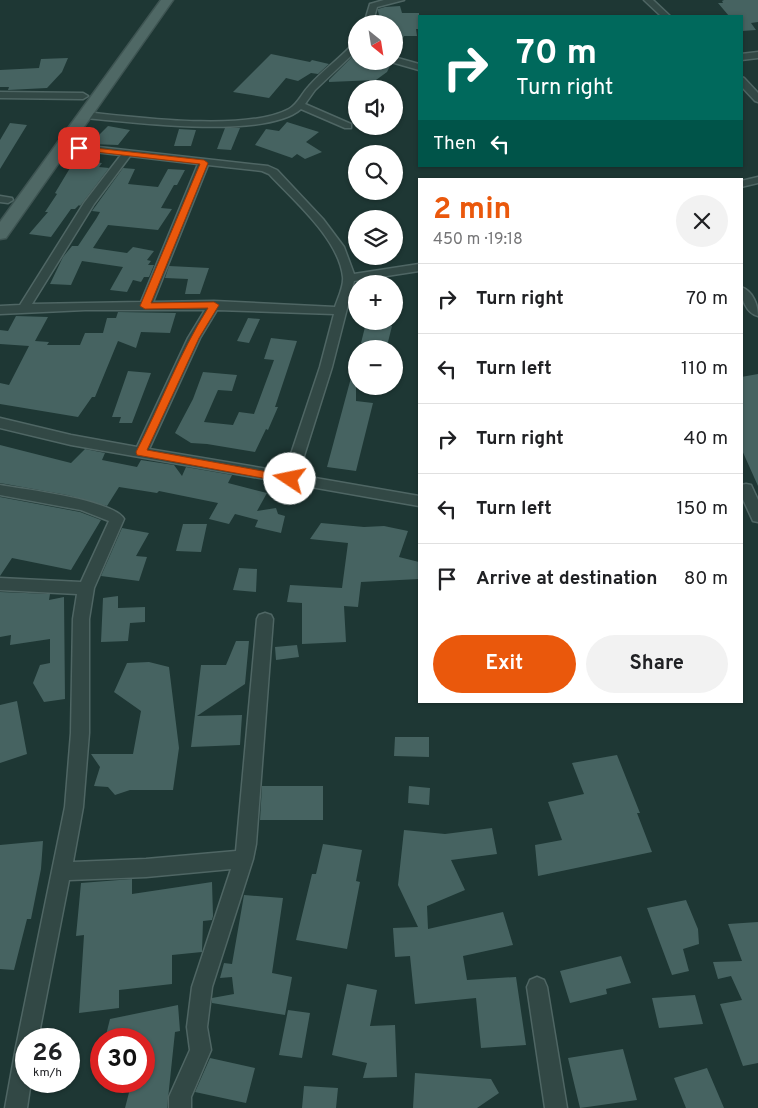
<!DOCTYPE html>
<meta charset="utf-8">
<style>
body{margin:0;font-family:Overpass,sans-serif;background:#f2f2f2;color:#202124;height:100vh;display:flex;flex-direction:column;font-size:19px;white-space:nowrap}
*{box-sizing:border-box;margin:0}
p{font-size:16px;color:#757577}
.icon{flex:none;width:28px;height:28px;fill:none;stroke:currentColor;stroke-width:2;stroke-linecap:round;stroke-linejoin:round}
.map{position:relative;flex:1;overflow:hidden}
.side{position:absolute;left:418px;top:178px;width:325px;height:525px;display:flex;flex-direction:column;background:#fff;border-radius:0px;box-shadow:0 1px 4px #0004}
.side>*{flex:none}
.hud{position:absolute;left:418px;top:15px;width:325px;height:152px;border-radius:0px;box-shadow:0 1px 4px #0004;background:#00695c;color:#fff;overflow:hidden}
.needle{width:32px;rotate:150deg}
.controls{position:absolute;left:348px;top:15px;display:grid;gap:10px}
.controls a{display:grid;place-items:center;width:55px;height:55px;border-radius:50%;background:#fff;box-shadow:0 1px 4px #0004;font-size:25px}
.speed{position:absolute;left:15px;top:1028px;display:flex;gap:10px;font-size:25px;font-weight:700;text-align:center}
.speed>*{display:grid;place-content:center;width:65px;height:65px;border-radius:50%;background:#fff;box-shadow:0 1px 4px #0004;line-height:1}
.speed small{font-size:12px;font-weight:400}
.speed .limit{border:8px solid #d22;background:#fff;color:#111}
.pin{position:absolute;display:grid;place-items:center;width:42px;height:42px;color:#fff;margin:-21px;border-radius:10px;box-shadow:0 2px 8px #0006}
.me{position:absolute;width:55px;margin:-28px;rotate:281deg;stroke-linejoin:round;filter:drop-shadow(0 0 4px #0008)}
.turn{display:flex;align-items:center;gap:18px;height:105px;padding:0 15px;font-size:22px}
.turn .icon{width:65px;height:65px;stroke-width:2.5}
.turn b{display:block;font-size:35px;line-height:42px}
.then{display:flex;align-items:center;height:48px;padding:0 15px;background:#0003;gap:10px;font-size:19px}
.round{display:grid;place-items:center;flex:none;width:52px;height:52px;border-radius:26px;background:#f2f2f2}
.overview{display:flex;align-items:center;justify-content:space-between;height:85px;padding:0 15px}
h1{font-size:30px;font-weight:700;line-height:38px;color:#ea580c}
.cta{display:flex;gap:10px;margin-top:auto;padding:10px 15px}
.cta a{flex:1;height:58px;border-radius:30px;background:#ea580c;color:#fff;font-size:20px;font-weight:700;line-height:58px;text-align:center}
.cta a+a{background:#f2f2f2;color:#202124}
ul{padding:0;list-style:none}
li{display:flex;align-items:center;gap:15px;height:70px;padding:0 15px;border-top:1px solid #e0e0e0}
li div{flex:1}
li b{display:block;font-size:19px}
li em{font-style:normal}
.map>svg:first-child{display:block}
</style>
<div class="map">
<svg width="758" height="1108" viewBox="0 0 758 1108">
<rect width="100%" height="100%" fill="#1e3734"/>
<path fill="#466361" d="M724 0H758V22L751 23 756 30 742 31 741 16H729L718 3H723L722 1Z
M400 6 402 13H419V29H416L417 36H404L394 55V23H381L378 11V9L385 7Z
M356 53V61H389L391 64 387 72 376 80 329 82V80Z
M271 54 310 62 312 60 329 64 318 74 311 73 298 81 286 78 269 98 233 92Z
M68 58 62 72 47 88 8 90 9 87H0V70L39 68 41 59Z
M287 122 319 132 306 142 322 152 305 159 297 154 292 158 255 145 266 129 279 131Z
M10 123 27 125 0 169V140Z
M108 126 130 130 118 145 90 144Z
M225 128H240L231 150 217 149Z
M179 129 196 130 191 146H174Z
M82 152 93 154V162L102 163 99 167 109 168 80 206 79 205 75 209H71L51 237 29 234 48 212H45L57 194 55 193 76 158Z
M123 168 135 169 128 184 158 187 168 169 185 170 177 185H174L161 208 172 209 158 230 108 225 93 248 127 253 133 247 154 251 147 260 151 261 148 265H154L149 277H144L141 282 133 280 127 292 110 290 123 267 82 261 71 285 50 284 63 257 72 246H78L96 219 100 212 92 211Z
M169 266 209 268 200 294H185L188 279 165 278Z
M118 312 176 313 170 333 141 332 136 348 118 341 95 397H92L78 417 0 404V383L9 385 29 346 0 344V330L8 331 16 316 48 317 35 341 49 342 47 345H80L85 333H103L107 318H116Z
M248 318 260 319 249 343 237 341Z
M366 323 392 326 387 346 361 343Z
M271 338 297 341 275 407H278L268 430 266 429 255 452 207 444 191 443 175 433 193 399 203 372 237 375 232 391 218 390 204 422 233 425 239 412 254 414 274 360 264 359Z
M128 371 151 373 132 423H119L121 417H112Z
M352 374 356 375V401L373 403 356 471 327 467Z
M758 374V486L741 448V377Z
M0 445 71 463 85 449 105 453 102 460 137 467 141 460 174 465 182 476 186 467 232 475 228 483 267 493 257 511 276 508 278 514 285 516 281 533 255 527 258 520 235 514 229 524 209 519 218 503 159 491 157 493 119 487 107 506 67 495 0 483Z
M0 497 80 512 101 520 71 570 12 558 0 576Z
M321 523 364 527 384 526 408 531 399 557 419 562V579L361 582 358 607 344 606 346 642 302 644V603L287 602 290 585 342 588 348 543 310 539Z
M183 524H207L201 552 176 551Z
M122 528 149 533 136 556 147 557 139 581 101 576Z
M239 568 257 569 256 592 233 590Z
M0 592 50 594 49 600 64 597 65 699 44 702 33 683 40 665 50 663V639L10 645 11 635 0 637Z
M118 596V608L145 607V622L130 623 128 641 101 642 103 598Z
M236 641H249L245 684 197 716 242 715 240 745 191 747 201 665H226Z
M297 645 299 657 276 660 275 647Z
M149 662 169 667 179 748 173 790H130L115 795 108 787 94 786 100 767 91 754H133L141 711 114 692 127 663Z
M17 701 27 754 0 763V705Z
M395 737H429V757L394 756Z
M617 755 640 813H637L652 852 538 876 535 845 562 840 548 802 584 794 572 763Z
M262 786H323V820H260Z
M409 786 430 788 429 805 408 803Z
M492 828 497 854 451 860 465 890 427 906 428 929 503 912 513 945 463 956 467 980 516 977 526 1045 481 1048 476 998 415 1004 410 956 395 957 393 928 418 927 398 885 404 830 445 834Z
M43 841 41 869 31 919H27L14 970 0 969V845Z
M323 844 362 850 356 881 360 882 347 949 296 940 312 874H316Z
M132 879V894L212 882 213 916 212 920 203 921 202 952 172 955V984L119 990V1008L79 1013 84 935 76 936 81 883Z
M244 895 283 898 272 973 292 977 285 1015 212 1003V998L234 994 232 977 220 978 224 963 232 964Z
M686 900 698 929 699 944 683 949 689 971 672 975 647 908Z
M758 922V1063L743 1066 720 1004 742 1000 731 976 718 979 713 962 742 961 728 924Z
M621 956 631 983 606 989 607 994 570 1003 560 971Z
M347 984 377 990 370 1026 395 1025 397 1077 363 1078 367 1063 332 1055Z
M695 995 703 1024 659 1028 652 998Z
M178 1005 180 1031 175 1032 167 1108H125L132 1081H144V1039H105L110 1019Z
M288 1010 310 1013 302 1058 279 1055Z
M623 1049 637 1100 580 1108 568 1058Z
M210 1058 255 1068 246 1103 195 1092Z
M707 1068 724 1108H686L674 1078Z
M415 1073 491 1079 499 1093 477 1108H413Z
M304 1086 338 1088 336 1108H302Z"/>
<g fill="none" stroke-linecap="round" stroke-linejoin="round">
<defs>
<path id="minor" d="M384 0H404L377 7 372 24H364L370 4Z
M644 0H653L670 16H661Z
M356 43V51L315 90 305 104 351 124V128H345L301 109C265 140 132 122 85 118L80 115 85 112C134 117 246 132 289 109 298 104 302 93 309 86 322 71 339 59 353 44Z
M758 52V58L741 60V54Z
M394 57 419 64V70L391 62 394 61Z
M741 77 744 78 758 93V102L755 101 741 86Z
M0 92 83 93 88 96 83 99 0 98Z
M63 143 268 166 277 170 323 219 344 247 354 274 419 264V271L354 281 332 367 298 475 419 496V506L71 445 0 428V418L71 435 137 447 188 338 205 310H85L0 314V306L20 305 84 203 121 155 59 148V144ZM130 156 198 164 141 302 32 304 94 204ZM208 165 262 171 269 174C294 201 339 239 343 277 344 286 338 298 335 307L214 301 153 302ZM217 310 334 314 320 367 285 472 149 449 200 338Z
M758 177V183L741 187V181Z
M0 196 12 198 13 200 8 203 0 202Z
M741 287C753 291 758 305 758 316 746 313 741 298 741 287Z
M746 484 751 485 758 500V522L753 521 741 495V485Z
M0 485C23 489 114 500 124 519L94 588 89 619V733L83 807 73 862 146 859 236 851 257 619 259 615 265 613 271 615 273 619 256 844 253 859 212 987 207 1027 211 1050 191 1097V1108H169V1097L190 1050 187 1027 192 987 231 869 146 877 69 880 38 1039H26V1081H31L27 1108H5L16 1047 65 807 71 733 73 619 77 594 0 590V578L81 582 109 521 81 510 0 495Z
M537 977 544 980 547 987 567 1108H545L527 987 530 980Z"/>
<path id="primary" d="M161 0H173L6 238 0 239V222Z"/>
</defs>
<use href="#minor" stroke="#4f6664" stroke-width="3"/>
<use href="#primary" stroke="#3e5452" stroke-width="3"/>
<use href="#minor" fill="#324845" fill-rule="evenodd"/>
<use href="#primary" fill="#4f6865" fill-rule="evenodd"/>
</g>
<path fill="#ea580c" stroke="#983908" d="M76 146 204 160 208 163 151 303 214 302 219 305 199 338 147 450 290 476 294 477 295 479 294 482 290 483 137 455 136 452C161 404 179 354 208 308L145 309 140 306 200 164 79 150H76Z"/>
</svg>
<div class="controls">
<a><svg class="needle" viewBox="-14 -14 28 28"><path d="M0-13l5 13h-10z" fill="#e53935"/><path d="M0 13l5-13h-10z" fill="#757577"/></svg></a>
<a><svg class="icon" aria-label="sound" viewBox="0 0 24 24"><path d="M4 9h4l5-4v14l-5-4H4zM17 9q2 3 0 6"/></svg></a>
<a><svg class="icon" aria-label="search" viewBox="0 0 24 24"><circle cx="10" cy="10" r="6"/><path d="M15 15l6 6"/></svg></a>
<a><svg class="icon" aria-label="layers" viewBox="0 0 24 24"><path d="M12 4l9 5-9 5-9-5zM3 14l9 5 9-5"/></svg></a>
<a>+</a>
<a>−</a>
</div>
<div class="speed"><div>26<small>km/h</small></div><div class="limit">30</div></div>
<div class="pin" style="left:79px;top:148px;background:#d93025"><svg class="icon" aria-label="arrive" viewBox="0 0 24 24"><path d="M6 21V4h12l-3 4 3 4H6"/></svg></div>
<svg class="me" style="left:290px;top:479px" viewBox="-20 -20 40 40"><circle r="19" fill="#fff"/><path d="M0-13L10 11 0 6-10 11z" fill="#ea580c"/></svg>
<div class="hud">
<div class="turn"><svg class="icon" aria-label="right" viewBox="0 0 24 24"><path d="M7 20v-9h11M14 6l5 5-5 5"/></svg><div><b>70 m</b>Turn right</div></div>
<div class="then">Then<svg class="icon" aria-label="left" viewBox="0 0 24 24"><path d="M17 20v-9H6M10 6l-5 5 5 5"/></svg></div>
</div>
<section class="side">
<div class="overview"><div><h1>2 min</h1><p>450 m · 19:18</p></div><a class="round"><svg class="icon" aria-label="close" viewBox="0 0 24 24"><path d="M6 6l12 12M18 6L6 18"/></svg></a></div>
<ul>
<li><svg class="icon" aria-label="right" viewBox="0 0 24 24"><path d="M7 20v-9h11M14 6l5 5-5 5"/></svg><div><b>Turn right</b></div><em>70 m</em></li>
<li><svg class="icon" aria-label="left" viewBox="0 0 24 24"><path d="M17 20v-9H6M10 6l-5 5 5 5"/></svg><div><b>Turn left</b></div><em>110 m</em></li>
<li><svg class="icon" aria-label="right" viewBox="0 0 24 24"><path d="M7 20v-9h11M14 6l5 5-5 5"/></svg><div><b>Turn right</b></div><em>40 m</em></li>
<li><svg class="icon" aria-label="left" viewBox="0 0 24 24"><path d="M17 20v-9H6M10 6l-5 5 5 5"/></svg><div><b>Turn left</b></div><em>150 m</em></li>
<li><svg class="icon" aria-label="arrive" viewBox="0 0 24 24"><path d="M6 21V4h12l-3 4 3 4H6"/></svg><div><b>Arrive at destination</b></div><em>80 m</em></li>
</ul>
<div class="cta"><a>Exit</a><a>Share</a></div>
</section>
</div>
